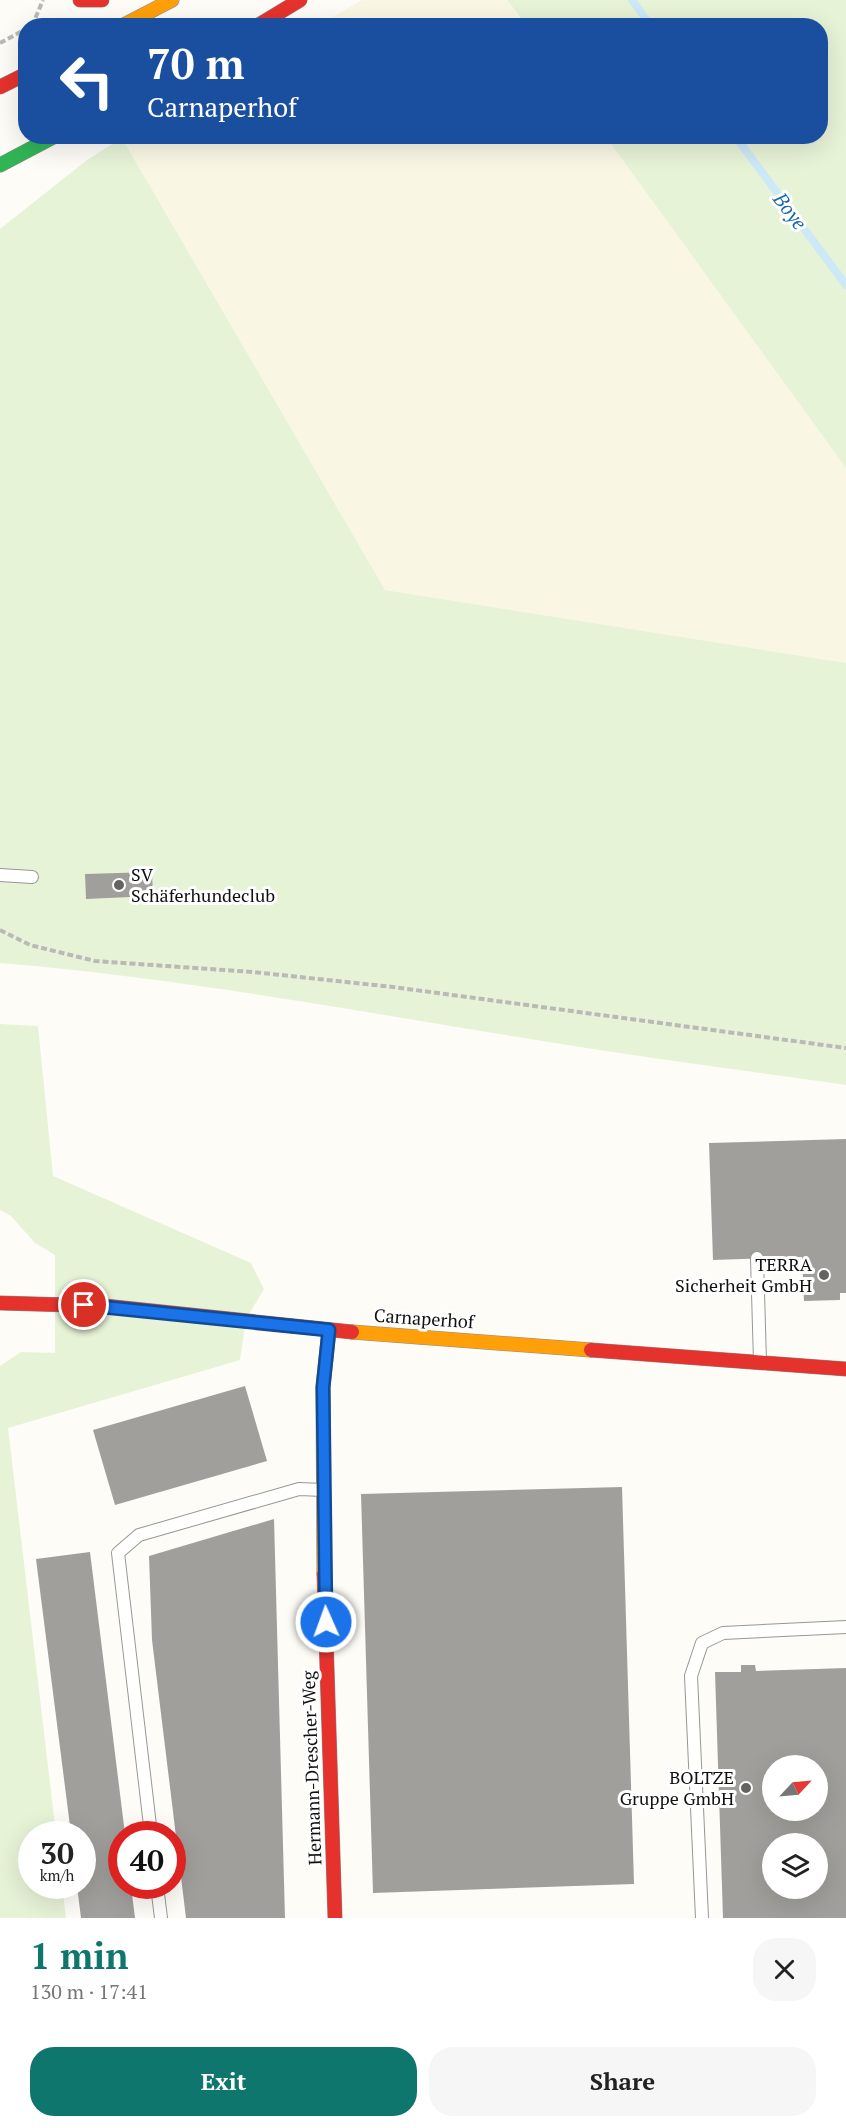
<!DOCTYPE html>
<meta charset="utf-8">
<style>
body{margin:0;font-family:"PT Serif",serif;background:#f6f6f6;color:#222;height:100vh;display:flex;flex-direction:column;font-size:22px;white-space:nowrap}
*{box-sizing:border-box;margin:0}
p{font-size:20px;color:#767676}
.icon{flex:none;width:33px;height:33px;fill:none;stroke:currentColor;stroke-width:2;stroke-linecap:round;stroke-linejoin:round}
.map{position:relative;height:1918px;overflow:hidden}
.sheet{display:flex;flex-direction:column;background:#fff;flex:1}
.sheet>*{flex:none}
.top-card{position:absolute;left:18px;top:18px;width:810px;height:126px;border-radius:24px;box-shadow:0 6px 24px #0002;background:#1a4fa0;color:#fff;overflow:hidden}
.needle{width:39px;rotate:64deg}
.fabs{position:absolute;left:762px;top:1755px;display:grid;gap:12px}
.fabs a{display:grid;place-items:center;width:66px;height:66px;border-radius:50%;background:#fff;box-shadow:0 6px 24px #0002;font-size:30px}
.speed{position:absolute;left:18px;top:1821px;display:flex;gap:12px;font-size:30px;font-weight:700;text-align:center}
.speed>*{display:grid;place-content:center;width:78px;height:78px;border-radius:50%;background:#fff;box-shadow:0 6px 24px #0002;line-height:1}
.speed small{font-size:15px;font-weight:400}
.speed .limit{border:9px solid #d22;background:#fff;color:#111}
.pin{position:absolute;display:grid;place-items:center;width:51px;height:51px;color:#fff;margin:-26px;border:3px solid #fff;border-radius:50%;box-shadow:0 2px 6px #0007}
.me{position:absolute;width:66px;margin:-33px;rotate:358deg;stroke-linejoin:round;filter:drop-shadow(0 0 4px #0008)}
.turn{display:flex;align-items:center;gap:21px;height:126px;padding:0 30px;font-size:27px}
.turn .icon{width:78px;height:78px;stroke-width:2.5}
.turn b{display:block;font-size:42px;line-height:51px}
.round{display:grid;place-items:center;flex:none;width:63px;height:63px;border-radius:24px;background:#f6f6f6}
.head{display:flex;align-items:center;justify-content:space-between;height:102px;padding:0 30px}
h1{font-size:36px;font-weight:600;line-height:45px;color:#0f766e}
.button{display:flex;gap:12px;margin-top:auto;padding:12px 30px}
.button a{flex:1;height:69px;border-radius:24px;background:#0f766e;color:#fff;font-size:24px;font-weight:600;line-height:69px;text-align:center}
.button a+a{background:#f6f6f6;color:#222}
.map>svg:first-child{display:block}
</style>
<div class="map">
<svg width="846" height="1918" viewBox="0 0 846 1918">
<rect width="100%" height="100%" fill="#fdfcf7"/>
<path fill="#f9f7e4" d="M362 0H507L525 25 317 26Z
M125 136 606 137 846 468V663L385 590 122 138Z"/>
<path fill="#e7f3d7" d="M507 0H846V468L606 137 820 136V26L526 25Z
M122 138 385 590 846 663V1085C747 1071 648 1058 549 1042 366 1013 184 978 0 963V229L87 160Z
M0 1024 38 1026 53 1176 251 1263 264 1289 246 1319 240 1360 8 1428 56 1834H32V1886H62L66 1918H0V1366L21 1352 55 1353V1255L35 1243 11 1216 0 1210Z"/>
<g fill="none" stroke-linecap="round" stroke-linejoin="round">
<path stroke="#cde8f7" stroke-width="8" d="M632 0 651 26
M735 136 846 285"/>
</g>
<path fill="#a19f9c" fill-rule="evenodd" d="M152 872 153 896 86 899 85 874Z
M846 1139V1293H840V1300L804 1301 802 1257 713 1260 709 1143Z
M245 1386 267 1461 115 1505 93 1430Z
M622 1487 634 1884 373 1893 361 1494Z
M274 1519 285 1918H186L152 1640 149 1556Z
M90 1552 125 1834H122V1886H131L135 1918H81L77 1886H82V1834H71L36 1559Z
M741 1665H755L756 1671 846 1668V1918H723L715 1672H741ZM772 1766H818V1810H772ZM772 1844H818V1888H772Z"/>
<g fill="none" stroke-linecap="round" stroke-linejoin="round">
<defs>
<path id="lane" d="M0 875 32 877
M757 1258 760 1362
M151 1834 118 1553 139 1535 299 1489 323 1490
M157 1886 161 1918
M702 1918 691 1676 702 1643 723 1633 846 1627"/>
<path id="fast" d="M0 165 55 136"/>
<path id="slow" d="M122 26 172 0
M352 1332 591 1350
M324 1574 323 1387 329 1330"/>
<path id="jam" d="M80 0H102
M257 26 300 0
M0 87 26 74
M0 1303 105 1306 352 1332
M591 1350 846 1369
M324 1574 335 1918"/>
</defs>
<use href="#lane" stroke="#979795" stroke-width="14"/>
<use href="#fast" stroke="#8e8d8b" stroke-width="15"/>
<use href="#slow" stroke="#8e8d8b" stroke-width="15"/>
<use href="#jam" stroke="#8e8d8b" stroke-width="15"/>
<path stroke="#b9b9b8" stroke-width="4" stroke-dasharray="6 3" stroke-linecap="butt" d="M32 26 43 0
M0 43 26 29
M0 930 30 945 95 961 253 972 393 987 846 1048"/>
<use href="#lane" stroke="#fffffe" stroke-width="12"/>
<use href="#fast" stroke="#30b455" stroke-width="14"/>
<use href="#slow" stroke="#ff9f0a" stroke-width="14"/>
<use href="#jam" stroke="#e5322d" stroke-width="14"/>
</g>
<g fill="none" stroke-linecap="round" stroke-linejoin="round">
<defs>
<path id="route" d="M84 1305 329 1330 323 1387 326 1622"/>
</defs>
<use href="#route" stroke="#114b97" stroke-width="15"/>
<use href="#route" stroke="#1a73e8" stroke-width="10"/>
</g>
<g fill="#646362" stroke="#fff" stroke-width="2">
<circle cx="119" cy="885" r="6"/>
<circle cx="824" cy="1275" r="6"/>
<circle cx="746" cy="1788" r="6"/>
</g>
<g text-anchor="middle" stroke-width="6" stroke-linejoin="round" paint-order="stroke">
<g font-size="18" fill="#111" stroke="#fff" text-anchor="end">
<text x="131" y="881" text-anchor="start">SV<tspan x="131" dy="21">Schäferhundeclub</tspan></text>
<text x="812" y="1271">TERRA<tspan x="812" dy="21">Sicherheit GmbH</tspan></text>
<text x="734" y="1784">BOLTZE<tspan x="734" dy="21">Gruppe GmbH</tspan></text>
</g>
<g font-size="18" fill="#111" stroke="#fff">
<text transform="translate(424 1319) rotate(4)" y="6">Carnaperhof</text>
<text transform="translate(312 1768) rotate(-92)" y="6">Hermann-Drescher-Weg</text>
</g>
<g font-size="20" font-style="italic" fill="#1768a6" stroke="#fff">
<text transform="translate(790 211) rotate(53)" y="7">Boye</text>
</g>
</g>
</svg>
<div class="fabs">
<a><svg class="needle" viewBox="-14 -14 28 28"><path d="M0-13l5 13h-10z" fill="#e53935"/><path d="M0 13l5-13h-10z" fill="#767676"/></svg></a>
<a><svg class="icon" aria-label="layers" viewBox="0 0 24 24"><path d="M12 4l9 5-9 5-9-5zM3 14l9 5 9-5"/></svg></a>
</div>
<div class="speed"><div>30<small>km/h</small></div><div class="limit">40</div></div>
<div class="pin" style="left:84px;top:1305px;background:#d93025"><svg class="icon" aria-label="arrive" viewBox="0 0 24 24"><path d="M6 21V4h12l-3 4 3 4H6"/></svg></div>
<svg class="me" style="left:326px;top:1622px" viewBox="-20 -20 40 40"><circle r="17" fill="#1a73e8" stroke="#fff" stroke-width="3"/><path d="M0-11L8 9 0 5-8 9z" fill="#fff"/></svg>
<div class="top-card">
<div class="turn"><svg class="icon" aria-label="left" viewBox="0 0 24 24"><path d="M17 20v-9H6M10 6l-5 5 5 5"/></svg><div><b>70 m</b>Carnaperhof</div></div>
</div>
</div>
<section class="sheet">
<div class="head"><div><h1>1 min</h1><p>130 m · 17:41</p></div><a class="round"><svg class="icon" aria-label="close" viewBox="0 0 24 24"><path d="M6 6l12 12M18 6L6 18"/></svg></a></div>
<div class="button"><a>Exit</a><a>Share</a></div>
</section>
